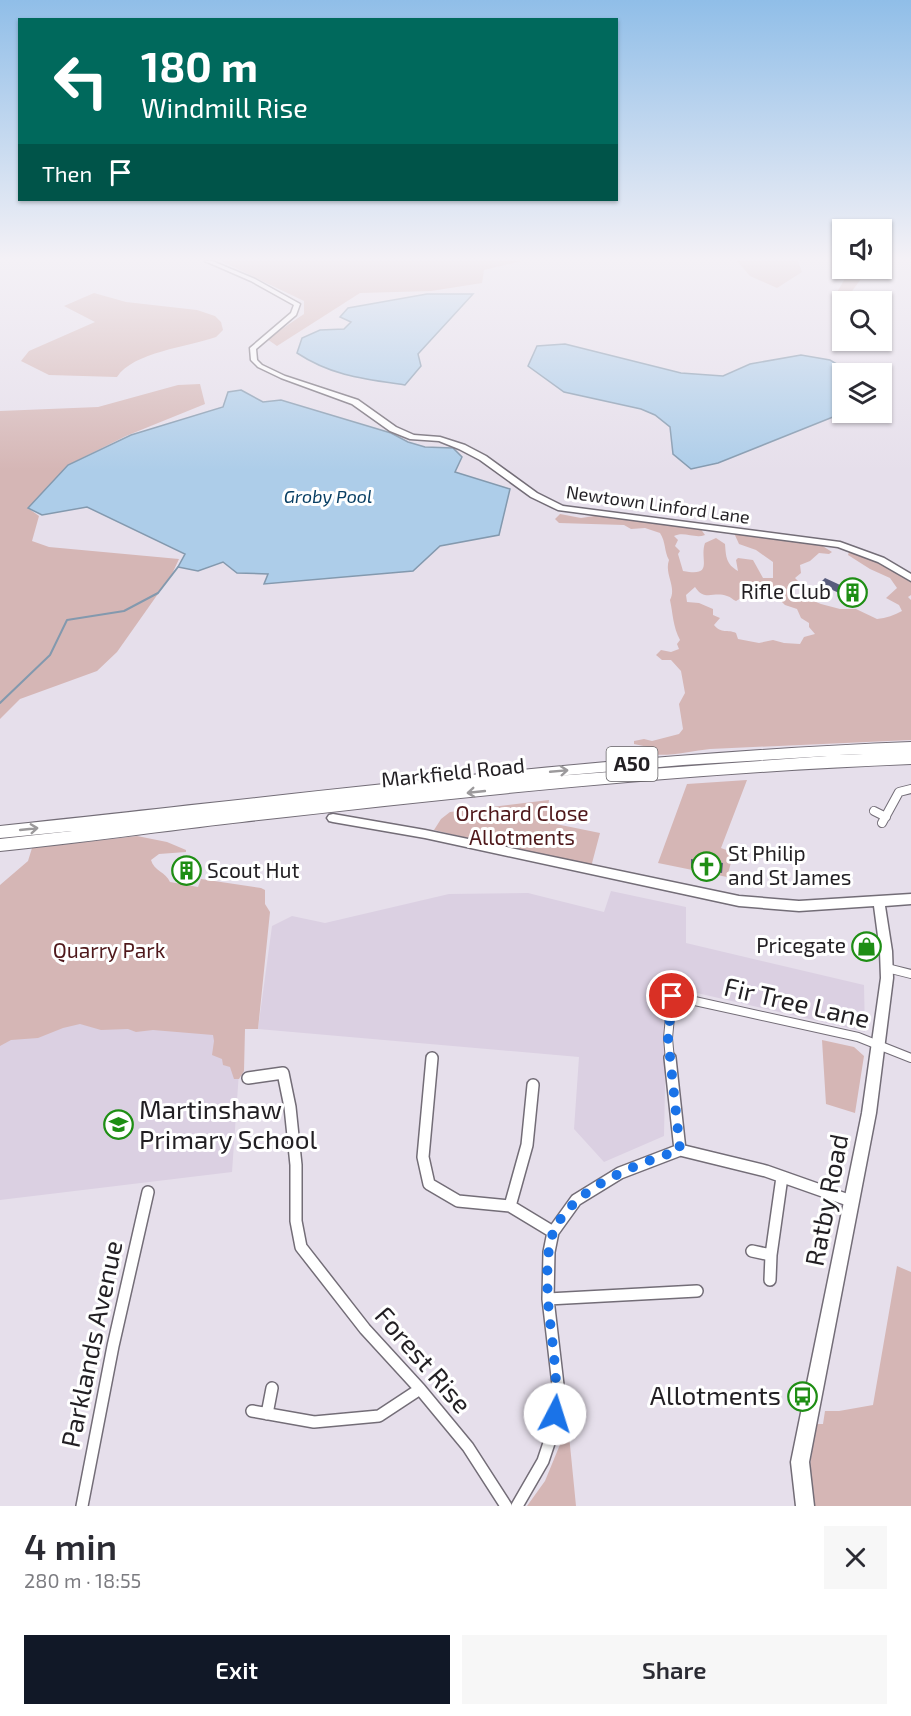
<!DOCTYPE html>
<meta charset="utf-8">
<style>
body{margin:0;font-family:"Exo 2",sans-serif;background:#f7f7f7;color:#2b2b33;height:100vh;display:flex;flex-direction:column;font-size:22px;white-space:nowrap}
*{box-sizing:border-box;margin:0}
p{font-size:20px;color:#7c7c81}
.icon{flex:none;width:33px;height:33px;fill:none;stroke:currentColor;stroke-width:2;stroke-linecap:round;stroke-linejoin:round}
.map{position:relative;height:1506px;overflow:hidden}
.side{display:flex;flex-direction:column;background:#fff;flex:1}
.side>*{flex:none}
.guide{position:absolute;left:18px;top:18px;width:600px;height:183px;border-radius:0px;box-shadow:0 2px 4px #0004;background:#00695c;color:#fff;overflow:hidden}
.tools{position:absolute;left:832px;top:219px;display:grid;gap:12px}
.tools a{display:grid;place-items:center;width:60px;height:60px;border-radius:0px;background:#fff;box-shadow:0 2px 4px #0004;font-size:30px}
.pin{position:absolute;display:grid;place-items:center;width:51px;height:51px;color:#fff;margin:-26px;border:3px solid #fff;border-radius:50%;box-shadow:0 2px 6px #0007}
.me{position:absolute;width:66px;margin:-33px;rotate:5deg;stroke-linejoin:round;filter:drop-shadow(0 0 4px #0008)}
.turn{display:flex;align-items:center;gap:21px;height:126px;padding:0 24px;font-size:27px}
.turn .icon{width:78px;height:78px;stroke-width:2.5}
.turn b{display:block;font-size:42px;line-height:51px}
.then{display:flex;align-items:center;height:57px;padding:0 24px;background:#0003;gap:12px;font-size:22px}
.round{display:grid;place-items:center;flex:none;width:63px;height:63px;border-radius:0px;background:#f7f7f7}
.head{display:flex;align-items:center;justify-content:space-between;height:102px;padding:0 24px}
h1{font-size:36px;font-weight:600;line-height:45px}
.button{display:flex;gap:12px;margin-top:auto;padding:12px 24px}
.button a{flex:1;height:69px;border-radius:0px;background:#111827;color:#fff;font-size:24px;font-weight:600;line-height:69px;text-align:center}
.button a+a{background:#f7f7f7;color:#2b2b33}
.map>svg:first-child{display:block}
</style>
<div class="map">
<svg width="911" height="1506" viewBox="0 0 911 1506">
<rect width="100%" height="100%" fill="#e6dfeb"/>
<path fill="#dbd0e2" d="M611 891 686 907V943L864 985 865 1032 667 986 664 1136 604 1162 574 1129 579 1057 258 1029 272 926 292 916 325 923 449 894 528 893 604 912Z
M0 1005 242 1029 232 1172 0 1200Z"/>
<path fill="#d5b6b5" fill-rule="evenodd" d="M221 261H522L484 270 482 283 431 291 360 293 277 346 267 339 304 314V301Z
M737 261H798L802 272 777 288 750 276Z
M851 268 868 269 850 294H836Z
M94 293 126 302 197 310 215 316 221 322 223 330 216 337C188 347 133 352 117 377L49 375 21 361 29 351 95 322 64 306Z
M200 384 205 404 126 436 68 465 28 508 39 516 32 541 49 547 179 559 172 574 117 652 97 671 20 699 0 719V411L98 407 178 385Z
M560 514 581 518 601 515 614 519H641L700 528 705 535C695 539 684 531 674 536L678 540 675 546 680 551 678 554 683 571C715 577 699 560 705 543L716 538 725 544C726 557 726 564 738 571L736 560 738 558 753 560 763 578H773V562L756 550 739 544 734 533 821 545 832 552 829 554 819 553 810 561 800 565 801 573 795 578 799 582 786 590 821 604 840 609H856L877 619C886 618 895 615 902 611L899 605 886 598 897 588 890 578 870 569 848 555 849 552 864 554 911 581V595L908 597 911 600V740L710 749C692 751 667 757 651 754L648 747 634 744V741L644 739 652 741 679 734 683 729 679 704 685 693 681 671 671 660H662L656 655 661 650 671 652 679 649 677 644 680 640C673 627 673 614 670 600 677 587 664 574 669 560 664 551 666 542 660 533L645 528 631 529 624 525 559 523 555 519ZM695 587C705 602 713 591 727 596 731 597 733 600 736 601L741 598 740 591 757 597 775 595 785 605 797 609 801 618 809 623V627L815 634 804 637 800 644 784 643 773 640 759 643 738 639 736 633C728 629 721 634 714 625L720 618 713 615V609L699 603 687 602 686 595Z
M747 780 721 848 729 851 732 859 727 877 658 863 687 784Z
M549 800 546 822 600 833 591 867 434 830 441 819 450 812Z
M137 836 167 842 186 850V852L159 854 151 860C154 871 166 872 170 882L198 887 201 879 261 888 265 890V904L270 912 258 1029H245L244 1071 239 1079H234L230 1067 223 1065 222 1059 212 1055 214 1041 213 1035 153 1030 136 1032 128 1029 101 1030 80 1024 63 1028 38 1038 11 1040 0 1046V885L28 861 32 848Z
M822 1040 854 1047 864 1056 855 1113 826 1104Z
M897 1266 911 1272V1506H814L810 1465 816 1424H823L825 1411H839L873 1405Z
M568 1425 576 1506H527L545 1481Z"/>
<path fill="#adcde9" stroke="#8399ae" stroke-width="1.5" d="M427 294H473L418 354 421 366 405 385C364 379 332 376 297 353L302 338 320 330 344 329 351 322 340 317 348 308Z
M565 344 681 373 723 376 750 364 801 355 830 360 852 373 843 374V413L718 463 691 469 673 454 670 427 655 415 641 409 564 392 528 366 537 346Z
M241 390 263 402 281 400 391 433 408 442 425 447 453 448 462 457 455 472 510 489 499 535 440 546 413 571 264 584 268 574 237 573 223 562 198 571 178 567 185 554 87 507 42 515 28 508 68 465 131 435 223 407 228 392Z"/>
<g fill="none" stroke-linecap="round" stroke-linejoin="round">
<path stroke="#8399ae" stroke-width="2" d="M0 703 50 655 67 620 124 611 158 593 178 567"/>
</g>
<path fill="#585c7c" d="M825 578 851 590 856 584 868 589 857 601 819 584Z
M183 859 198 861 190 883 175 881Z
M691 859 723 863 722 873 691 868Z"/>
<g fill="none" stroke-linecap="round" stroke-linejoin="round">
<defs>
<path id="street-far1" d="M874 811 886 817
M882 823 899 792 911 789
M887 968 911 974
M670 1060 668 1038 672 996 858 1037 911 1058"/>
<path id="street" d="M432 1058 423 1157 429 1184 458 1201 510 1206 553 1232
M670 1058 680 1150
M248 1078 283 1073 290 1107 296 1165V1221L301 1247 365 1329 420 1389 468 1447 506 1506
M510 1206 527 1145 533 1085
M752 1251 771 1255
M770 1280 771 1255 782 1177
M548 1299 697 1291
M252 1411 314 1422 379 1416 420 1389
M267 1414 272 1388
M82 1506 113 1346 148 1192
M517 1506 543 1461 554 1428 558 1385 548 1299 549 1252 553 1232 576 1200 620 1173 680 1150 766 1171 851 1201"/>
<path id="secondary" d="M205 261H212L255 279 300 304 296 315 256 349 257 360 262 365 285 376 358 400 396 427 414 435 440 437 465 445 486 456 537 493 563 506 840 542 884 558 911 574V581L878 562 838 547 558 510 531 497 480 460 459 449 439 441 410 439 390 431 352 404 281 378 258 367 251 360 250 348 291 313 294 305 251 281Z
M333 814 425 830 739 896 799 901 911 894V904L885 906 892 951 893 978 876 1113 809 1462 814 1506H796L791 1462 862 1113 881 978 880 951 874 906 799 911 739 906 425 838 333 822 329 821 327 818 329 815Z"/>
<path id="highway" d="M911 742V752L839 755 911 752V764C687 773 465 796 242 822 161 831 81 843 0 851V839L72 831 0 838V826C304 794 606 754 911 742ZM827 756 556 776 683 765Z"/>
</defs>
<use href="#street-far1" stroke="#736d77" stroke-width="10"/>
<use href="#street" stroke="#736d77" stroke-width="14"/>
<use href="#secondary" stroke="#736d77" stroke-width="3"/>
<use href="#highway" stroke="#736d77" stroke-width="2"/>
<use href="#street-far1" stroke="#fff" stroke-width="8"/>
<use href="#street" stroke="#fff" stroke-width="11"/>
<use href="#secondary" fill="#fff" fill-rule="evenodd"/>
<use href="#highway" fill="#fff" fill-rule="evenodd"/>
</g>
<defs><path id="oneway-shaft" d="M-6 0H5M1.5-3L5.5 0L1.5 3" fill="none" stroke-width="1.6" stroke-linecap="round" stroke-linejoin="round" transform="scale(1.5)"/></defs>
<g stroke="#9c9a9c">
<use href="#oneway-shaft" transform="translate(559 771) rotate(-5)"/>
<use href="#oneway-shaft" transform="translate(476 792) rotate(174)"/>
<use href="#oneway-shaft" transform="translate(29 829) rotate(-6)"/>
</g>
<linearGradient id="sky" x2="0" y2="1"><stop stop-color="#90bee8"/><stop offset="0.55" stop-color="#f4f1f6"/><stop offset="1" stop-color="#f4f1f6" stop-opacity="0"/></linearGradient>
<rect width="911" height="471" fill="url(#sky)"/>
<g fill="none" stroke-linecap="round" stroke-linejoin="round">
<path stroke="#1a73e8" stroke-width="10" stroke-dasharray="0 18" d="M555 1414C559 1376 551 1339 548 1301 547 1281 546 1251 553 1233 571 1188 637 1164 680 1150L668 1038 672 996"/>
</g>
<defs>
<symbol id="building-ring" viewBox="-11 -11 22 22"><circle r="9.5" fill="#fff" stroke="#1e8e14" stroke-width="1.5"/><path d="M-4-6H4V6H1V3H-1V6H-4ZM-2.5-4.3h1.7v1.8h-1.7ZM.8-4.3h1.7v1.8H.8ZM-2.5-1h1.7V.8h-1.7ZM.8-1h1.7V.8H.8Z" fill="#1e8e14"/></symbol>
<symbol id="church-ring" viewBox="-11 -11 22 22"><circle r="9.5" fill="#fff" stroke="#1e8e14" stroke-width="1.5"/><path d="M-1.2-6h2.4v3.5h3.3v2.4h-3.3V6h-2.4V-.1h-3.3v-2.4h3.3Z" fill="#1e8e14"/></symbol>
<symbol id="shop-ring" viewBox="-11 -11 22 22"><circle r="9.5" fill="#fff" stroke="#1e8e14" stroke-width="1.5"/><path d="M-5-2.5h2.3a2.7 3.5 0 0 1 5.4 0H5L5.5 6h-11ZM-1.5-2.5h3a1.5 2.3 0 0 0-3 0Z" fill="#1e8e14"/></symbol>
<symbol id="school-ring" viewBox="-11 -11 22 22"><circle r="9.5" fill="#fff" stroke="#1e8e14" stroke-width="1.5"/><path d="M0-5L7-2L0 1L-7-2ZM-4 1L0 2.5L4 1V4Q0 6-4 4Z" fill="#1e8e14"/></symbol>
<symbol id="bus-ring" viewBox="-11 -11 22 22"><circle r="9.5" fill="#fff" stroke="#1e8e14" stroke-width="1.5"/><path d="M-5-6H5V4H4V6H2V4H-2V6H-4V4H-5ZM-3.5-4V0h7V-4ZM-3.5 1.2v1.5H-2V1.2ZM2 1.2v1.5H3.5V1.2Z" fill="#1e8e14"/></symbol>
</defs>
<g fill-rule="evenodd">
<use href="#building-ring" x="836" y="576" width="33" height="33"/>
<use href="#church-ring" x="690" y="850" width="33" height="33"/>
<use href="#building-ring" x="170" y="854" width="33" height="33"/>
<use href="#shop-ring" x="850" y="930" width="33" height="33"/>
<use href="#school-ring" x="102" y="1108" width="33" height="33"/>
<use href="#bus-ring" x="786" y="1380" width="33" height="33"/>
</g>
<g text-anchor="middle" stroke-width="6" stroke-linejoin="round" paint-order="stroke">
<g font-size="18" font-style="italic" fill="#083f64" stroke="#fff">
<text x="328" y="503">Groby Pool</text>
</g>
<g font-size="18" fill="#221f23" stroke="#fff">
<text transform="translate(658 505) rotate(8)" y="6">Newtown Linford Lane</text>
</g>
<rect fill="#fff" stroke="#646265" stroke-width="1.5" x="606.5" y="747" width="51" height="34" rx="4.5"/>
<g font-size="20" font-weight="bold" fill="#221f23">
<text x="632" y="771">A50</text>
</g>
<g font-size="21" fill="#221f23" stroke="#fff" text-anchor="end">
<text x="831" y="599">Rifle Club</text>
<text x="728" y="861" text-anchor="start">St Philip<tspan x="728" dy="24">and St James</tspan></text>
<text x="207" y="878" text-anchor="start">Scout Hut</text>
<text x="846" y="953">Pricegate</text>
</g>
<g font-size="21" fill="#221f23" stroke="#fff">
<text transform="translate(453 773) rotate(-6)" y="7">Markfield Road</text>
</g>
<g font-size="21" fill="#4f181b" stroke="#fff">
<text x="522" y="821">Orchard Close<tspan x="522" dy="24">Allotments</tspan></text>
<text x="109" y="958">Quarry Park</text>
</g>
<g font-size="26" fill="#221f23" stroke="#fff">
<text transform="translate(797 1003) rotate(13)" y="9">Fir Tree Lane</text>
<text transform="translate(827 1200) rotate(-79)" y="9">Ratby Road</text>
<text transform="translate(92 1344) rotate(-78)" y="9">Parklands Avenue</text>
<text transform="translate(423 1360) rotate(49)" y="9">Forest Rise</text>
</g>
<g font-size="26" fill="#221f23" stroke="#fff" text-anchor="start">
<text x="139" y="1119">Martinshaw<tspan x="139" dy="30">Primary School</tspan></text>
<text x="781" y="1405" text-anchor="end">Allotments</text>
</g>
</g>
</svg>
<div class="tools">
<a><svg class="icon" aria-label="sound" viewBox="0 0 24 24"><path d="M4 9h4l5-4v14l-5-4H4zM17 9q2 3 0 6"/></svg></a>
<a><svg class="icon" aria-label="search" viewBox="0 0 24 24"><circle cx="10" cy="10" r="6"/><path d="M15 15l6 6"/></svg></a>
<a><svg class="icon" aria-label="layers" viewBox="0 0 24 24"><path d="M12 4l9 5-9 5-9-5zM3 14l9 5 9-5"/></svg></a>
</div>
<div class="pin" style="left:672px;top:996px;background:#d93025"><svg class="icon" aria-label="arrive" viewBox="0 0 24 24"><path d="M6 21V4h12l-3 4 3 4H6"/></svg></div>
<svg class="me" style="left:555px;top:1414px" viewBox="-20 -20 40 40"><circle r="19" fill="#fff"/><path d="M0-13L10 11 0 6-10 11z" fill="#1a73e8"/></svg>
<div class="guide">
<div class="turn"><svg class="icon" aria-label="left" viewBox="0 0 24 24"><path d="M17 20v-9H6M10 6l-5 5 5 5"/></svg><div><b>180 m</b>Windmill Rise</div></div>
<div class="then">Then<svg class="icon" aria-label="arrive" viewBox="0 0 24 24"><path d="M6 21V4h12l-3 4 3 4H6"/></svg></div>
</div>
</div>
<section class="side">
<div class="head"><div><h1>4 min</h1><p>280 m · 18:55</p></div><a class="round"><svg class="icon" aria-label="close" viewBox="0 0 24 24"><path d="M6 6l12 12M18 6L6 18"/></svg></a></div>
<div class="button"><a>Exit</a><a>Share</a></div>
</section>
